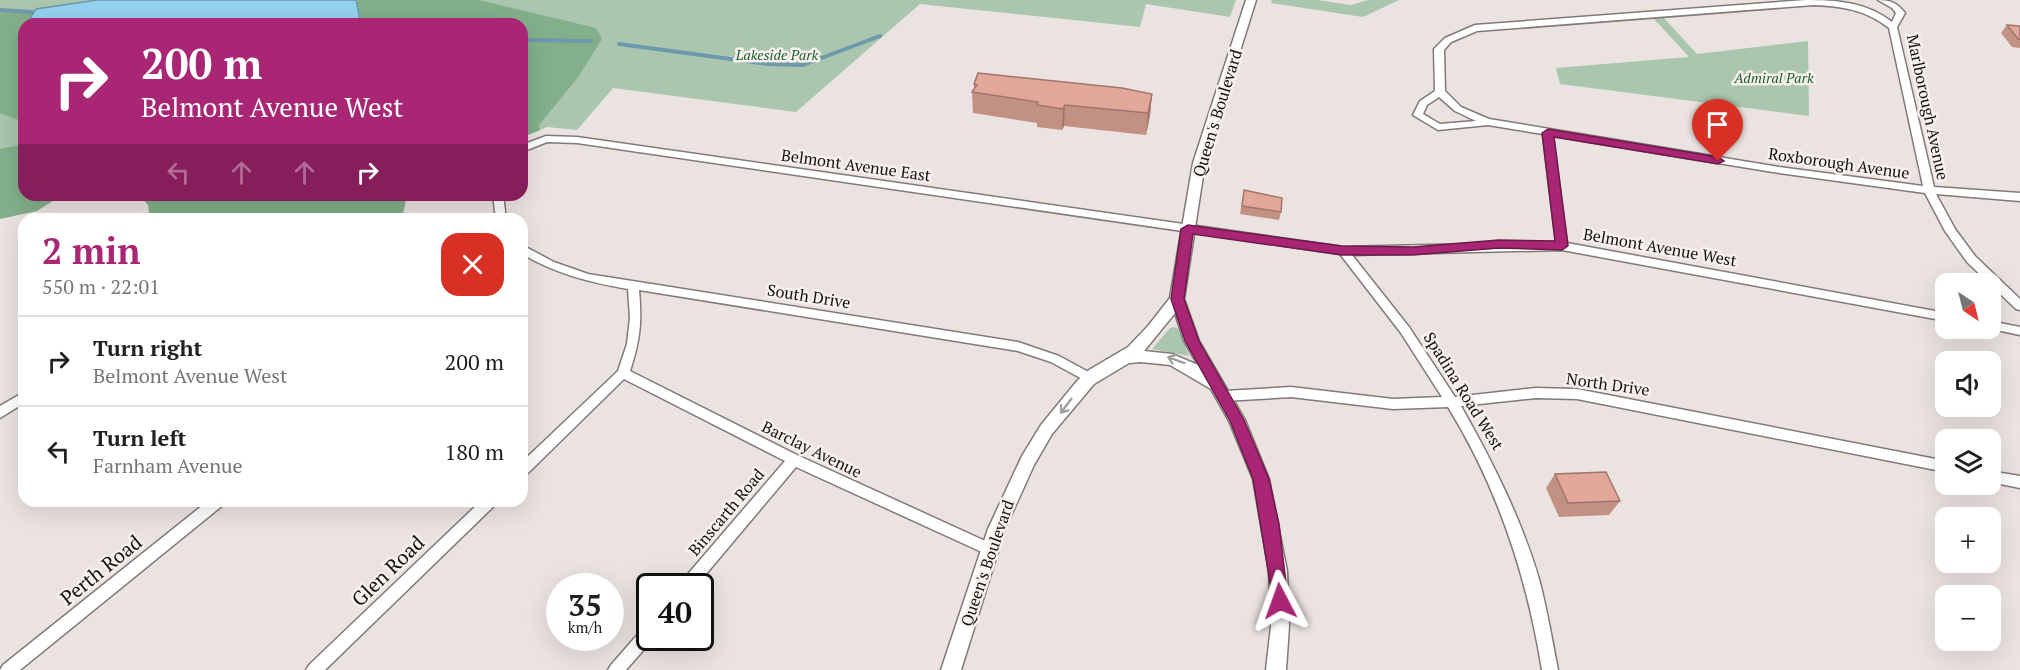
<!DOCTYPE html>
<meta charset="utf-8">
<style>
body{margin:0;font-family:"PT Serif",serif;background:#f2f2f2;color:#202124;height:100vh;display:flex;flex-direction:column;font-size:22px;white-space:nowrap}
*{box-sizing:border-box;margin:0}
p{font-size:20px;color:#757577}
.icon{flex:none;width:33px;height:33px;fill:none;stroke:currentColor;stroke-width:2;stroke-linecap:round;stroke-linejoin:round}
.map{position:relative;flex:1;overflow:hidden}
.panel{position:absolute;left:18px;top:213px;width:510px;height:294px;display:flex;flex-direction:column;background:#fff;border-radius:18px;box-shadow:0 6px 24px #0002}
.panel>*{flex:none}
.top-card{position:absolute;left:18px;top:18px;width:510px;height:183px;border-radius:18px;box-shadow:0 6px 24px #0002;background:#a82673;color:#fff;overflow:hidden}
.needle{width:39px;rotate:145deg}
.fabs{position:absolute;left:1935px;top:273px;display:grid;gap:12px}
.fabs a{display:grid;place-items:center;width:66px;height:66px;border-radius:12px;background:#fff;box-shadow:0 6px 24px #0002;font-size:30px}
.speed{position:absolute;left:546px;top:573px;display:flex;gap:12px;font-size:30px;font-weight:700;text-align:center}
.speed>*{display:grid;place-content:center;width:78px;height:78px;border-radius:50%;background:#fff;box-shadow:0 6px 24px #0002;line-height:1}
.speed small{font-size:15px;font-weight:400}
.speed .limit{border:3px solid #111;border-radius:9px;background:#fff;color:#111}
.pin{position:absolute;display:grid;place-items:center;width:51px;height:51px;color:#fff;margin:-62px -26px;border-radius:50% 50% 50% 0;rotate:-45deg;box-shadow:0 0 6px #0007}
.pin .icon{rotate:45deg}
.me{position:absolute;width:66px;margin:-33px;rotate:356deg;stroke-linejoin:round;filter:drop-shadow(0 0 4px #0008)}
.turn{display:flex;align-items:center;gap:21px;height:126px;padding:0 24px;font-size:27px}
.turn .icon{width:78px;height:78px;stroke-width:2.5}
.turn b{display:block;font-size:42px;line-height:51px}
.lanes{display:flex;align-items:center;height:57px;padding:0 24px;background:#0003;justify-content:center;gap:30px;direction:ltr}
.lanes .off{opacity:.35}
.round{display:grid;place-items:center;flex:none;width:63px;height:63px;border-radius:18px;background:#f2f2f2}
.head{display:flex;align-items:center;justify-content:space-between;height:102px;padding:0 24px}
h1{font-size:36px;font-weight:700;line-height:45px;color:#a82673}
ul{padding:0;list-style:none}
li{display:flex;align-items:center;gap:18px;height:90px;padding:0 24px;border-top:2px solid #e0e0e0}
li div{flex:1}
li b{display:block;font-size:22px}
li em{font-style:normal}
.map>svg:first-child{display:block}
</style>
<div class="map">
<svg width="2020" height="670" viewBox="0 0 2020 670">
<rect width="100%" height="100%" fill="#ebe3e0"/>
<path fill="#aac6ae" d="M0 0H1236L1230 17 1146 4 1140 27 920 4 796 112 613 88 577 130 547 127 522 138V24H24V195H62L0 216Z
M1272 0H1317L1351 5 1368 0H1399L1363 17 1271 3Z
M1664 18 1697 54 1808 41 1809 116 1560 84 1556 68 1689 57 1654 19Z
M1174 327 1178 329 1189 356 1152 349 1170 328Z"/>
<path fill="#83b08a" d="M356 0H479L596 28 602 39 579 76 539 125 540 130 522 137V24H401L392 20H361Z
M0 10 32 12 30 18 49 24H24V122L0 113Z
M24 144V195H62L37 211 0 219V149Z
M139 195H407L402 219H150L148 205Z"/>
<path fill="#95d2ef" stroke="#6e98ac" stroke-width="1.5" d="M97 0H356L361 24H49L30 18 36 9Z"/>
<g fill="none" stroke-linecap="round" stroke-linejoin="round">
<path stroke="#6e98ac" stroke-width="4" d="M0 10 32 12
M522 40 591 41
M619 44 768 64 803 65 880 36"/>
<defs>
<path id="minor" d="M1806 0C1836 0 1867 2 1892 22L1896 13 1892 8 1878 0C1891 0 1897 3 1905 13L1897 27 1934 187 2020 193V201L1936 194 1955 229 1975 256 2020 299V310L2016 309 1967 262 1945 231 1925 193 1779 173 1553 136 1567 243 1946 313V321L1562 250 1352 255 1409 327 1455 397 1536 388 1577 389 1946 461V472L1577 399 1536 398 1461 406C1492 461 1521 518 1539 579 1547 609 1552 639 1558 670H1542C1527 577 1498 488 1448 407L1393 409 1291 397 1224 401 1220 399 1218 396 1220 393 1224 391 1291 387 1393 399 1442 397 1401 333 1340 254 577 143 547 142 522 152V145L546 136 577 137 1343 247 1556 242 1543 134 1488 125 1438 130 1413 115 1420 101 1435 91 1434 49 1445 38 1475 25ZM1814 5C1842 6 1866 10 1889 28L1923 186 1779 167 1489 119 1461 107 1445 91 1444 50 1451 42 1477 31ZM1439 97 1455 111 1476 121 1440 124 1423 114 1427 105Z
M493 195H503L506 219H496Z
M522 245 554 262 588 274 1018 342 1059 356 1094 375 1096 378 1094 381H1086L1051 362 1018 351 639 290C642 323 640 340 630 371L799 456 994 545 996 549 994 553 989 555 984 553 796 467 696 586H680L682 581 785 461 624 379 527 474 522 476V462L618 371 627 344 630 318 628 289C588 282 557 274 522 254Z
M1990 321 2020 327V335L1987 328H1990Z
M24 392V403L0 418V406Z
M1990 471 2020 476V488L1990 482Z
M208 501H225L223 505 20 670H0L3 665Z
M481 501H497L495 505 325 670H306L309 665Z
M650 624V638H654L626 670H608L611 665 645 626Z"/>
<path id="tertiary" d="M1246 0H1256L1205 163 1184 299 1199 341 1245 420 1269 479 1287 571 1289 626 1286 670H1266L1271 626 1269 571 1253 479 1229 421 1211 389 1170 365 1141 362 1129 363 1094 384 1052 434 1034 465 1005 529 961 670H941L988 529 1022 456 1041 425 1077 381 1089 370 1128 347 1148 326 1170 298 1193 163ZM1175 313 1184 341 1198 365 1172 354 1144 351Z"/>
</defs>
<use href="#minor" stroke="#817a77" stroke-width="3"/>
<use href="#tertiary" stroke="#817a77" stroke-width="3"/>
<use href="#minor" fill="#fff" fill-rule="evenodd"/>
<use href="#tertiary" fill="#fff" fill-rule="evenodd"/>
</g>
<path fill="#c39084" d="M2007 25 2020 26V48L2012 47 2001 33Z
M974 84 1152 94 1150 115 1146 135 1064 126 1062 130 1037 127V123L973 113 972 92 974 90Z
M1244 190 1281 212 1279 220 1240 214Z
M1555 474 1620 501 1609 515 1559 517 1546 488Z"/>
<path fill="#9f756c" d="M1152 94 1150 115 1146 135 1148 113Z
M1065 105 1064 126 1062 130 1063 109Z"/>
<path fill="#e3a79a" stroke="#9f756c" stroke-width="1.5" d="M2007 25 2020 26V39H2018Z
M978 73 1122 88 1152 94 1148 113 1065 105 1063 109 1037 105 1038 102 972 92 977 85 974 84Z
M1244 190 1282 198 1281 212 1242 206Z
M1606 472 1620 501 1568 503 1555 474Z"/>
<defs><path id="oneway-shaft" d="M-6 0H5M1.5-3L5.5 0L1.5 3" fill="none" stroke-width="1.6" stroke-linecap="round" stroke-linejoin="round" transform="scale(1.5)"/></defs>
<g stroke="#a1a09f">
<use href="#oneway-shaft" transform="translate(1176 360) rotate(-160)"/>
<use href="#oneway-shaft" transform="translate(1066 406) rotate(127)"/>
</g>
<path fill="#a82673" stroke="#6d194b" stroke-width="1.5" d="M1548 129 1718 157 1724 161 1718 164 1554 137 1568 246 1562 250 1499 248 1413 255H1342L1193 234 1184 299 1199 341 1244 420 1269 479 1279 524 1288 601 1286 607 1280 609 1274 607 1253 479 1230 421 1185 341 1171 299 1181 229 1188 225 1342 246 1413 247 1499 240 1555 241 1542 133Z"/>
<g text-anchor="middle" stroke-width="5" stroke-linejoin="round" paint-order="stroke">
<g font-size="14" font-style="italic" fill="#195e2d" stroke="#f8f0ed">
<text x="777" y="60">Lakeside Park</text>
<text x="1774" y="83">Admiral Park</text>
</g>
<g font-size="16" fill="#141110" stroke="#f8f0ed">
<text transform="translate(1928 107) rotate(78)" y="6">Marlborough Avenue</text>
<text transform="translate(1217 113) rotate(-73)" y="6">Queen's Boulevard</text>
<text transform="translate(1839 163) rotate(8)" y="6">Roxborough Avenue</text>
<text transform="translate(856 165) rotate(8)" y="6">Belmont Avenue East</text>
<text transform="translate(1660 247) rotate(10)" y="6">Belmont Avenue West</text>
<text transform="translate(809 296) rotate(9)" y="6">South Drive</text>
<text transform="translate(1608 384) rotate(8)" y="6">North Drive</text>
<text transform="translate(1464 391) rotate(58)" y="6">Spadina Road West</text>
<text transform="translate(812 449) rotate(26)" y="6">Barclay Avenue</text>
<text transform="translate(726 512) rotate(-50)" y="6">Binscarth Road</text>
<text transform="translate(987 563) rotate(-71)" y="6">Queen's Boulevard</text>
</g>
<g font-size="20" fill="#141110" stroke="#f8f0ed">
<text transform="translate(101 570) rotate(-39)" y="7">Perth Road</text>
<text transform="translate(388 571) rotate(-44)" y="7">Glen Road</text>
</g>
</g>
</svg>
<div class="fabs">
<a><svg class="needle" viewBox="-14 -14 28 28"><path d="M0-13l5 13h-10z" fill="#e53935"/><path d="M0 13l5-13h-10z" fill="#757577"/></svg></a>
<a><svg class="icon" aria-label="sound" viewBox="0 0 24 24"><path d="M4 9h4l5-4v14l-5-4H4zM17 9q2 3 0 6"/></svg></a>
<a><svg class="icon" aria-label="layers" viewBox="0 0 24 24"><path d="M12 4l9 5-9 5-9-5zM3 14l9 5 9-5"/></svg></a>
<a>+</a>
<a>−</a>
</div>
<div class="speed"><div>35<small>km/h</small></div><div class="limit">40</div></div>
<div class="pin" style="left:1718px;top:161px;background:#d93025"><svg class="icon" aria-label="arrive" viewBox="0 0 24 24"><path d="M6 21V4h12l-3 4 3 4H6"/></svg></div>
<svg class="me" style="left:1280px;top:601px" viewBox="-20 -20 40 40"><path d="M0-17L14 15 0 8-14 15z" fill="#a82673" stroke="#fff" stroke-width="4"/></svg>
<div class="top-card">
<div class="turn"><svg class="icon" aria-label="right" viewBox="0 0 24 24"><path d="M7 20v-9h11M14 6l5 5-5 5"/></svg><div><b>200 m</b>Belmont Avenue West</div></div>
<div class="lanes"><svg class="icon off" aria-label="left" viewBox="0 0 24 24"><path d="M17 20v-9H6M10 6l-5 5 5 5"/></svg><svg class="icon off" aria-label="ahead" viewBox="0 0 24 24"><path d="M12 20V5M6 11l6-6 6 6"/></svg><svg class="icon off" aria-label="ahead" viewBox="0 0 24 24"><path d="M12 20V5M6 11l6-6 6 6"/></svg><svg class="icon" aria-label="right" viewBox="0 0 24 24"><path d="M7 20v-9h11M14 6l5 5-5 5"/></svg></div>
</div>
<section class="panel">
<div class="head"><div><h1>2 min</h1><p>550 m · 22:01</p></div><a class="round" style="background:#d93025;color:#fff"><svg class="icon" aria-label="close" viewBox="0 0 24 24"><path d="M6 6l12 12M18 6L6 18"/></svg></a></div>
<ul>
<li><svg class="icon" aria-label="right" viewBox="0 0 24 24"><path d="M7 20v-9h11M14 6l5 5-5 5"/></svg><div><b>Turn right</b><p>Belmont Avenue West</p></div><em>200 m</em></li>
<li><svg class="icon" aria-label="left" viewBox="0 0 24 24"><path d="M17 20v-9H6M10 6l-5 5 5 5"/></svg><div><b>Turn left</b><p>Farnham Avenue</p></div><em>180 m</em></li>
</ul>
</section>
</div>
